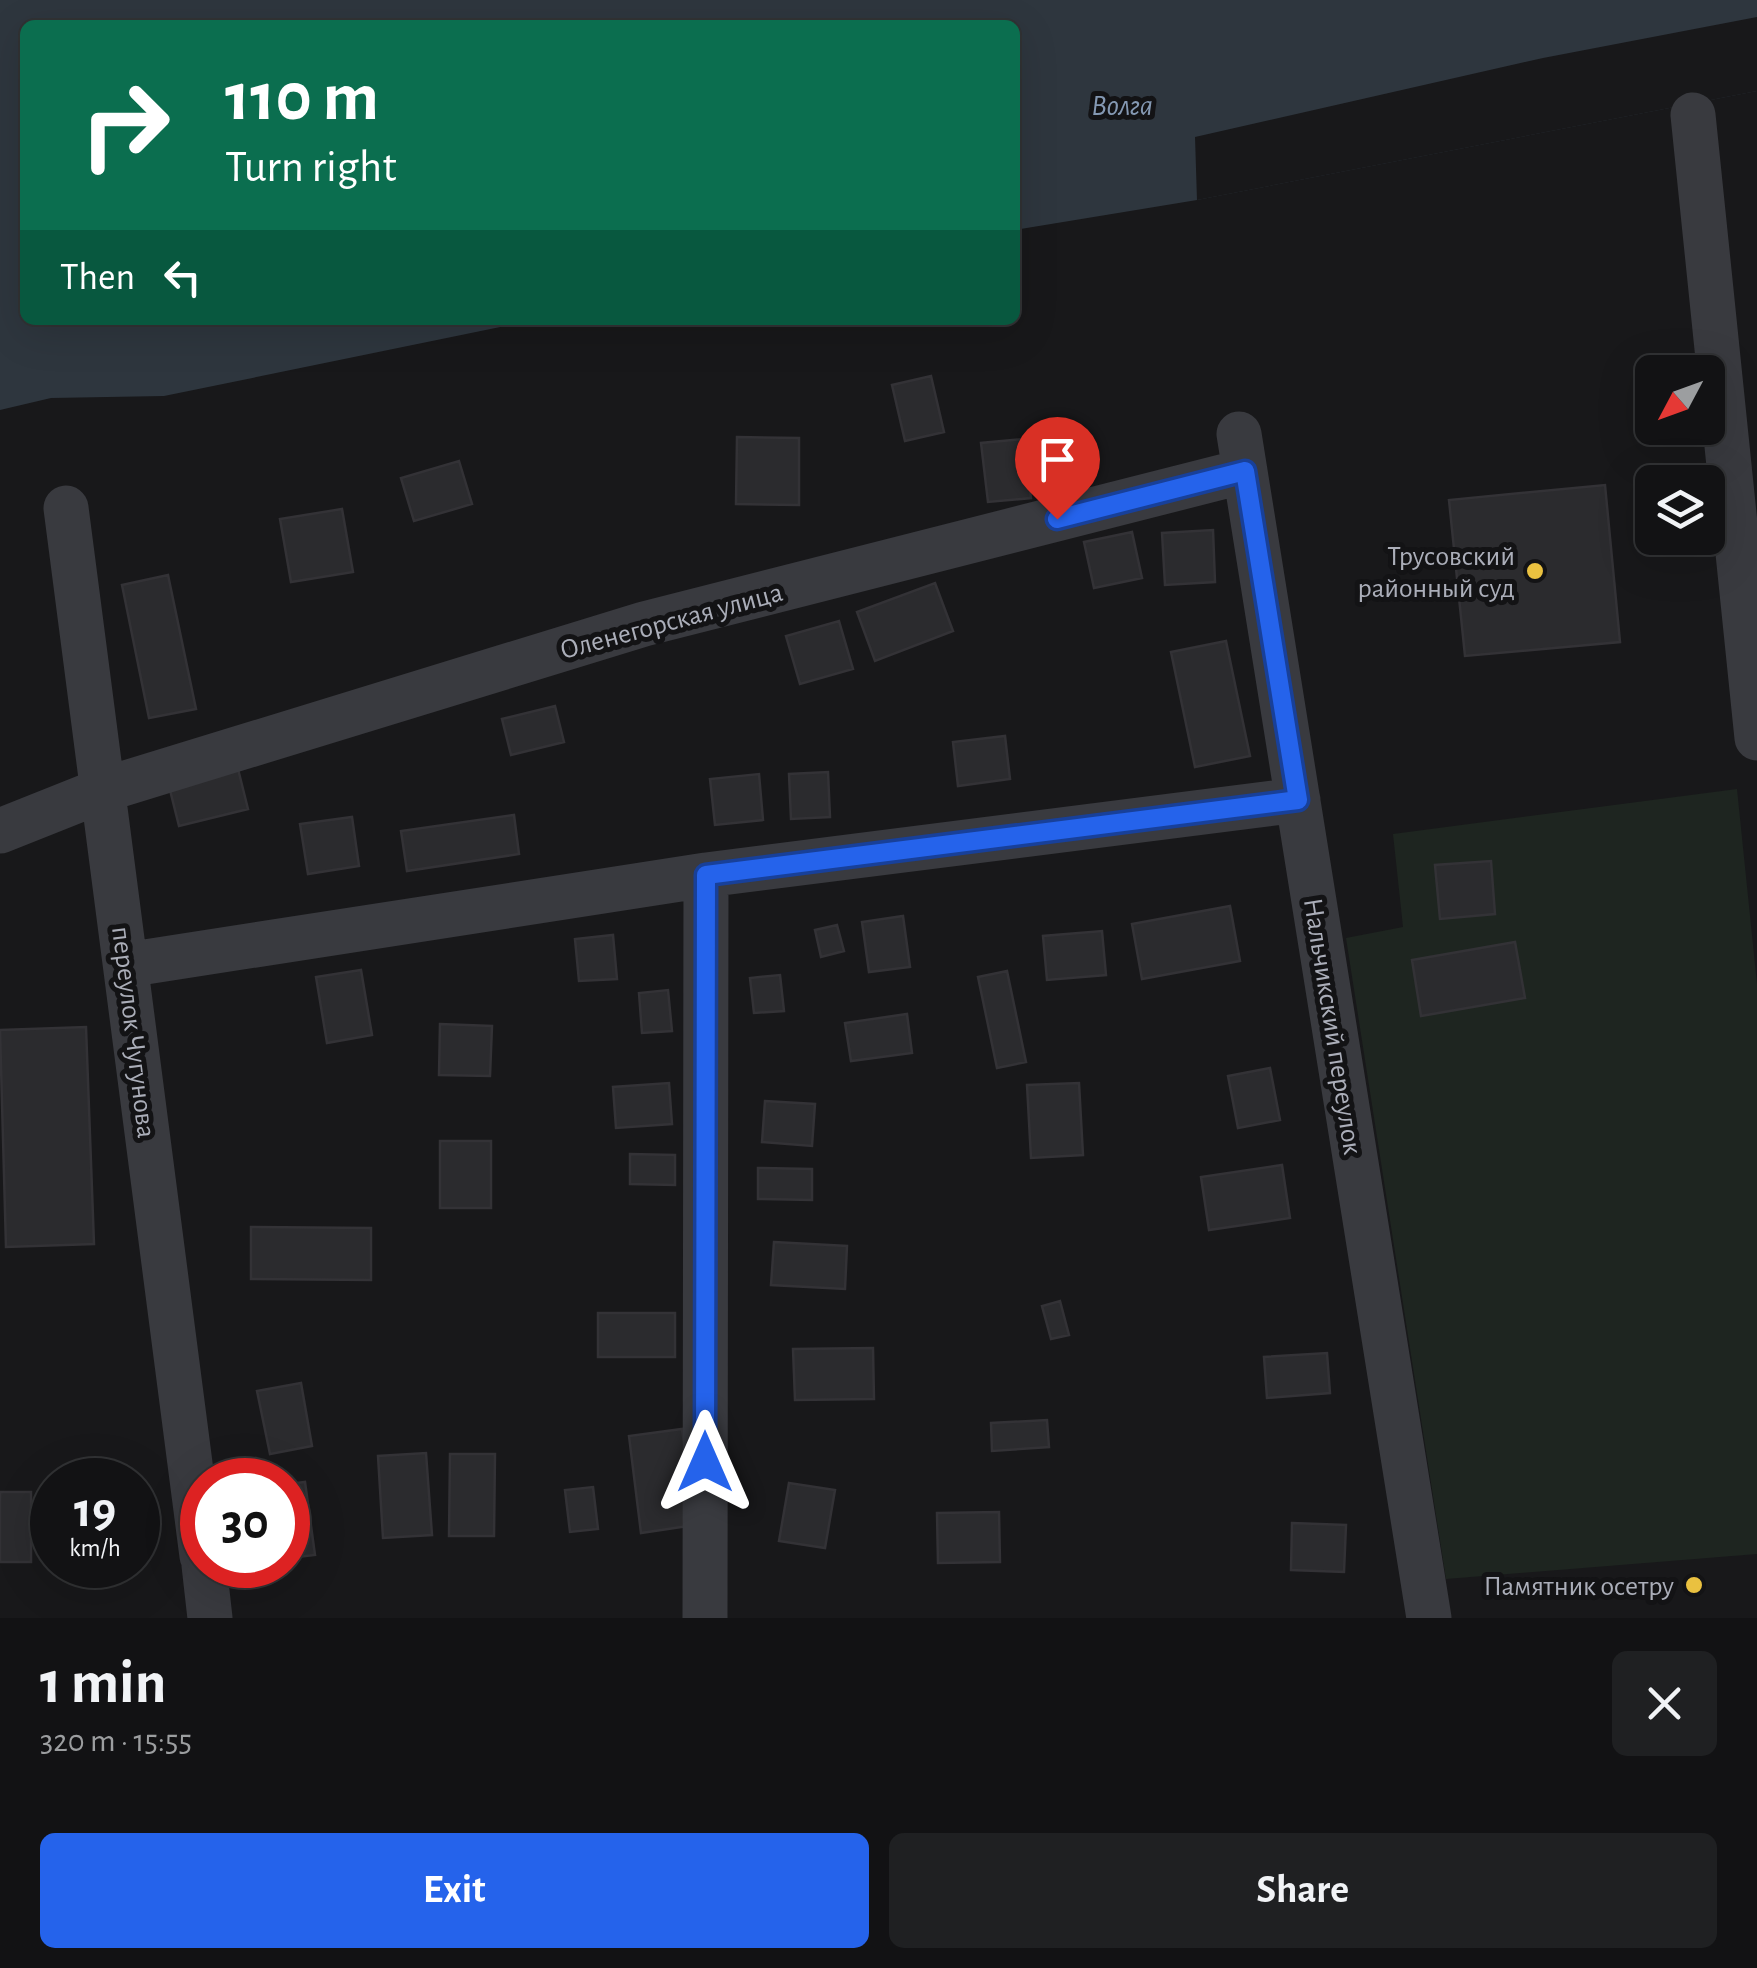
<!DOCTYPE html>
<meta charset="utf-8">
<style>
body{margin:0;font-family:"Alegreya Sans",sans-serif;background:#1f2022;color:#f1f3f6;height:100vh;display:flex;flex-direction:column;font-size:38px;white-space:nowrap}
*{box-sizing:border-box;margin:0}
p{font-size:32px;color:#9c9ea0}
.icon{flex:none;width:55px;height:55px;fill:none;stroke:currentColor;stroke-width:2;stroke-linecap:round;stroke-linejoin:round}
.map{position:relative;height:1618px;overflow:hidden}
.details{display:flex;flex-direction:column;background:#121214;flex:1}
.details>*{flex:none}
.guide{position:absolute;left:20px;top:20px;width:1000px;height:305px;border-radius:15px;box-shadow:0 10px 40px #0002,0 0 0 2px #313234;background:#0b6e4f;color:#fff;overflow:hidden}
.needle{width:65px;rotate:229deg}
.controls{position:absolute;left:1635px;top:355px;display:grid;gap:20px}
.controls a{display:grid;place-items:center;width:90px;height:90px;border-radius:15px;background:#121214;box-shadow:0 10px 40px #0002,0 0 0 2px #313234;font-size:50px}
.speed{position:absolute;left:30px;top:1458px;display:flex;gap:20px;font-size:50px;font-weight:700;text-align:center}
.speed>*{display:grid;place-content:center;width:130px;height:130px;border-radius:50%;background:#121214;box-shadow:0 10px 40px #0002,0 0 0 2px #313234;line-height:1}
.speed small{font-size:25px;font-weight:400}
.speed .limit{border:15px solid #d22;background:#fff;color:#111}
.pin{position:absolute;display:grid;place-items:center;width:85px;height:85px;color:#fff;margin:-102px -42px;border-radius:50% 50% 50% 0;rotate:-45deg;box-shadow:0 0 10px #0007}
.pin .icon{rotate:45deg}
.me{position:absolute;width:110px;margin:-55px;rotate:0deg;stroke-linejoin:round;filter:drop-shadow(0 0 8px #0008)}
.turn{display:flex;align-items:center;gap:35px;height:210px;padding:0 40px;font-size:45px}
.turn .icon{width:130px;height:130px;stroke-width:2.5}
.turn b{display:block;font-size:70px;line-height:85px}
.then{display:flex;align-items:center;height:95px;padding:0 40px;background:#0003;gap:20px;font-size:38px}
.round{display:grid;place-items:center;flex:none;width:105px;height:105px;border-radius:15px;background:#1f2022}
.headline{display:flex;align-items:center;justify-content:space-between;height:170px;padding:0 40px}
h1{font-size:60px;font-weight:700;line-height:75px}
.primary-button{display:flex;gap:20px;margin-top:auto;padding:20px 40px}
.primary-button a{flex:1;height:115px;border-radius:15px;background:#2563eb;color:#fff;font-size:40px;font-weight:700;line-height:115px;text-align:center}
.primary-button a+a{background:#1f2022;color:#f1f3f6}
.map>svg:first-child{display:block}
</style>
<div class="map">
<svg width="1757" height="1618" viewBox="0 0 1757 1618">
<rect width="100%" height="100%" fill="#18181a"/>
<path fill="#1e2520" d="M1737 789 1757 984V1554L1446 1579 1346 938 1403 927 1393 834Z"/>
<path fill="#2e363e" d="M0 0H1757V91L1197 200 1015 230V25H25V320H535L164 396 51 398 0 410Z"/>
<path fill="#18181a" d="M1757 17V91L1197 200 1195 137 1543 58Z"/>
<path fill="#2b2b2e" stroke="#333236" stroke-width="2.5" d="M931 376 944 432 905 441 892 385Z
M737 437 799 438V505L736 504Z
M1024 439 1031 498 988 502 981 443Z
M459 461 472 504 414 521 401 478Z
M1605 485 1620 642 1465 656 1449 500Z
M342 509 353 572 291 582 280 519Z
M1213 530 1215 582 1165 585 1162 533Z
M1132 532 1142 578 1094 588 1084 542Z
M168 575 196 709 149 718 122 585Z
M935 583 953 631 875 661 857 612Z
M839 621 853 669 800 684 786 636Z
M1226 641 1250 756 1195 767 1171 652Z
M555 706 564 742 511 755 502 719Z
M1005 736 1010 779 958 786 953 742Z
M238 769 248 809 179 826 169 786Z
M828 772 830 817 791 819 789 774Z
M759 774 763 820 715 825 710 779Z
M514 815 519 854 407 871 401 831Z
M352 817 359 866 308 874 300 824Z
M1491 861 1495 914 1440 919 1435 865Z
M1230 906 1240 961 1142 979 1132 924Z
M903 916 910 967 869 972 862 922Z
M837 925 844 951 821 957 815 930Z
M1102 931 1106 975 1047 980 1043 936Z
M613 935 617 979 579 981 575 939Z
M1515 942 1525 998 1421 1016 1412 960Z
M361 970 372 1035 327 1043 316 977Z
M1007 971 1026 1062 997 1068 978 977Z
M780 975 784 1011 754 1013 750 978Z
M668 990 672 1031 642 1033 639 993Z
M907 1014 912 1053 851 1061 845 1023Z
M440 1024 492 1026 490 1076 439 1075Z
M86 1027 94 1244 6 1247 0 1030Z
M1270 1068 1280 1120 1238 1128 1228 1076Z
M669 1083 672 1124 616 1128 613 1087Z
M1079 1083 1083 1155 1031 1158 1027 1085Z
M765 1101 815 1104 812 1146 762 1142Z
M440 1141H491V1208H440Z
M630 1154 675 1155V1185L630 1184Z
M1282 1165 1290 1218 1209 1230 1201 1177Z
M758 1168 812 1169V1200L758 1199Z
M251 1227 371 1228V1280L251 1279Z
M774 1242 847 1246 845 1289 771 1285Z
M1060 1301 1069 1335 1051 1339 1042 1306Z
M598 1313H675V1357H598Z
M873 1348 874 1399 795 1400 793 1349Z
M1327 1353 1330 1393 1267 1398 1264 1357Z
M301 1383 312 1446 270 1454 257 1391Z
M1047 1420 1049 1447 992 1451 991 1423Z
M682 1429 695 1525 641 1533 629 1436Z
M426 1453 432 1535 383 1538 378 1456Z
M450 1454H495L494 1536H449Z
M305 1482 315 1555 288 1558V1484Z
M789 1483 835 1490 825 1548 779 1541Z
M593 1487 598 1529 570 1532 565 1490Z
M0 1492H31V1562H0Z
M138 1496H142V1564H138Z
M999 1512 1000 1562 938 1563 937 1513Z
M1292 1523 1346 1525 1344 1572 1291 1570Z"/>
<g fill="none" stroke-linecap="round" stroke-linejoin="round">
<path stroke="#393a3f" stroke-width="45" d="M1693 115 1757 738
M1239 434 1429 1618
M66 508 202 1556
M0 831 103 790 644 624 1245 471
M126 965 706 875 1298 800
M204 1565 210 1618
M705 1618 706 875"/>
</g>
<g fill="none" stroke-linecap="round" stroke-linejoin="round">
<defs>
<path id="route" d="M705 1462 706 875 1298 800 1245 471 1057 519"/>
</defs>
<use href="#route" stroke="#184099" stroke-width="25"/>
<use href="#route" stroke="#2563eb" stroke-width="18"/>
</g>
<g fill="#eac140" stroke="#131315" stroke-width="4">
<circle cx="1535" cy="571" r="10"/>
<circle cx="1694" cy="1585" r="10"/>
</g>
<g text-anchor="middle" stroke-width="10" stroke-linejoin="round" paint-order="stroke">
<g font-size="28" fill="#abaeb9" stroke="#131315" text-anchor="end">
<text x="1515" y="565">Трусовский<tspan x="1515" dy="32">районный суд</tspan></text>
<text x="1674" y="1595">Памятник осетру</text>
</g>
<g font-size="28" fill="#abaeb9" stroke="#131315">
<text transform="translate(671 620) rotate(-15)" y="10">Оленегорская улица</text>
<text transform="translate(1334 1026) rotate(81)" y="10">Нальчикский переулок</text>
<text transform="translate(135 1032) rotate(83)" y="10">переулок Чугунова</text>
</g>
<g font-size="30" font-style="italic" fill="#8498b2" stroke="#131315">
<text x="1122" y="115">Волга</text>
</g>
</g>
</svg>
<div class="controls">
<a><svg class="needle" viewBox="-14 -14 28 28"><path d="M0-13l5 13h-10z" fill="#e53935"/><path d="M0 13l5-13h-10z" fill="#9c9ea0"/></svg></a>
<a><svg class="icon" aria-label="layers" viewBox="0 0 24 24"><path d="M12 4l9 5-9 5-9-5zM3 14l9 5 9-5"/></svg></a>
</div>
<div class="speed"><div>19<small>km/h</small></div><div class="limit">30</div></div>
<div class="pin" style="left:1057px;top:519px;background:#d93025"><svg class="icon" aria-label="arrive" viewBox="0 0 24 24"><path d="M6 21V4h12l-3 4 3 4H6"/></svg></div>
<svg class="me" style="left:705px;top:1462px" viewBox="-20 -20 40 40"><path d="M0-17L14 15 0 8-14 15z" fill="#2563eb" stroke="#fff" stroke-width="4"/></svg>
<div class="guide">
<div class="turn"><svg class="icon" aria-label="right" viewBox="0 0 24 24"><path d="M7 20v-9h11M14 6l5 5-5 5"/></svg><div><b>110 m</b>Turn right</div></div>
<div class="then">Then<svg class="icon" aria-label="left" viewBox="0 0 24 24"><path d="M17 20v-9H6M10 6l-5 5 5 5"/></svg></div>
</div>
</div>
<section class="details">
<div class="headline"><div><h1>1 min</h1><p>320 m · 15:55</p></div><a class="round"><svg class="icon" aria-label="close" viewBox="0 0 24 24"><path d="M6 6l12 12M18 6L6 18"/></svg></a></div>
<div class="primary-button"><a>Exit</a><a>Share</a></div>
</section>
